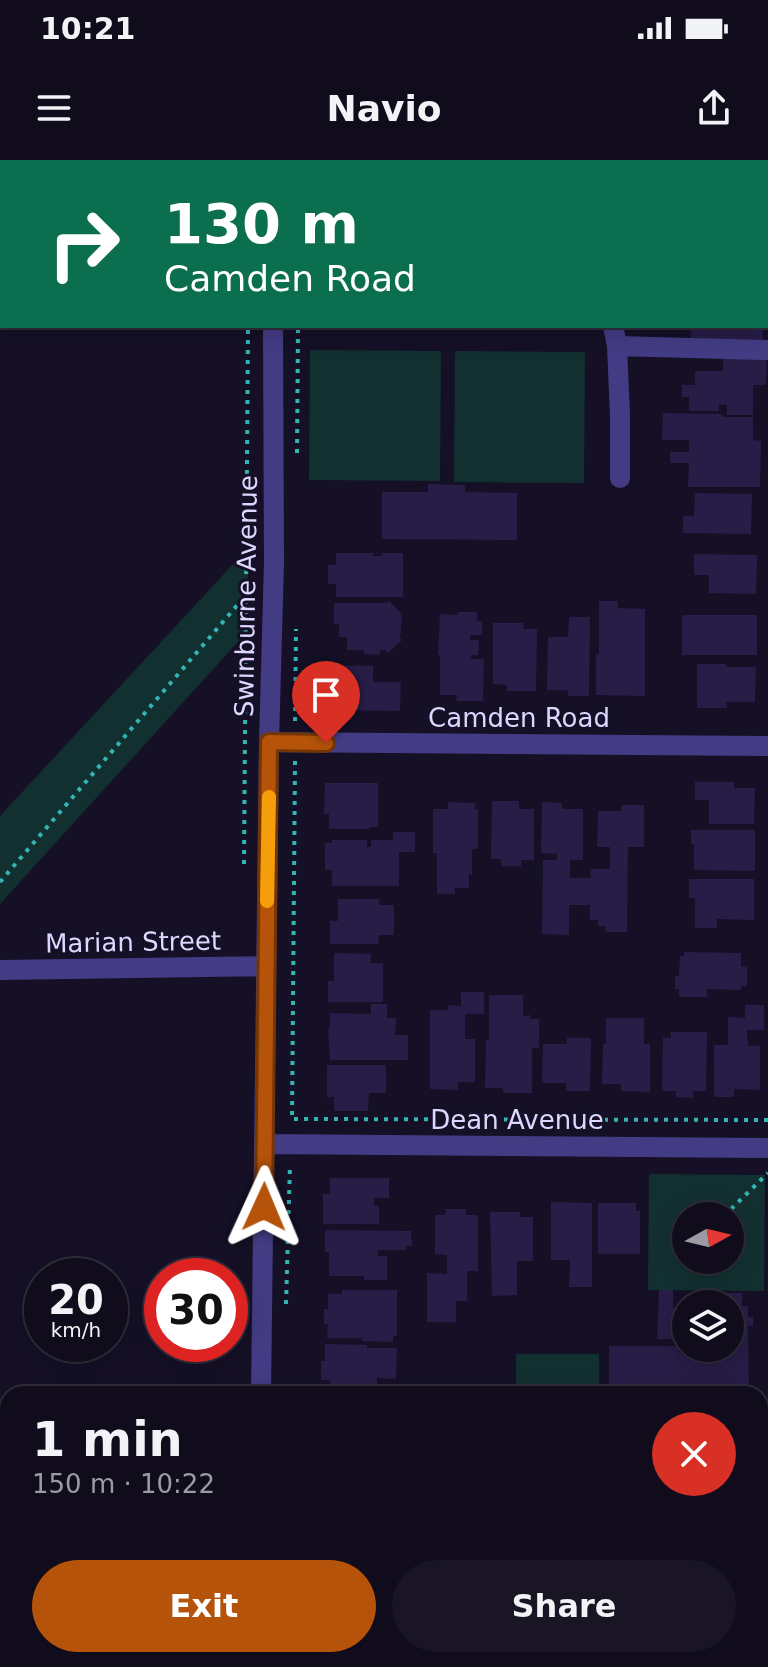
<!DOCTYPE html>
<meta charset="utf-8">
<style>
body{margin:0;font-family:"DejaVu Sans",sans-serif;background:#191525;color:#f1f3f6;height:100vh;display:flex;flex-direction:column;font-size:30px;white-space:nowrap}
*{box-sizing:border-box;margin:0}
p{font-size:26px;color:#9c9ba3}
.icon{flex:none;width:44px;height:44px;fill:none;stroke:currentColor;stroke-width:2;stroke-linecap:round;stroke-linejoin:round}
.map{position:relative;flex:1;overflow:hidden}
.panel{position:absolute;left:0px;top:1226px;width:768px;height:282px;display:flex;flex-direction:column;background:#100c1c;border-radius:24px 24px 0 0;box-shadow:0 4px 20px #0003,0 0 0 2px #302c3b}
.panel>*{flex:none}
.top-card{position:absolute;left:0px;top:0px;width:768px;height:168px;box-shadow:0 4px 20px #0003,0 0 0 2px #302c3b;background:#0b6e4f;color:#fff;overflow:hidden}
.needle{width:52px;rotate:82deg}
.buttons{position:absolute;left:672px;top:1042px;display:grid;gap:16px}
.buttons a{display:grid;place-items:center;width:72px;height:72px;border-radius:50%;background:#100c1c;box-shadow:0 4px 20px #0003,0 0 0 2px #302c3b;font-size:40px}
.speed{position:absolute;left:24px;top:1098px;display:flex;gap:16px;font-size:40px;font-weight:700;text-align:center}
.speed>*{display:grid;place-content:center;width:104px;height:104px;border-radius:50%;background:#100c1c;box-shadow:0 4px 20px #0003,0 0 0 2px #302c3b;line-height:1}
.speed small{font-size:20px;font-weight:400}
.speed .limit{border:12px solid #d22;background:#fff;color:#111}
.pin{position:absolute;display:grid;place-items:center;width:68px;height:68px;color:#fff;margin:-82px -34px;border-radius:50% 50% 50% 0;rotate:-45deg;box-shadow:0 0 8px #0007}
.pin .icon{rotate:45deg}
.me{position:absolute;width:88px;margin:-44px;rotate:1deg;stroke-linejoin:round;filter:drop-shadow(0 0 6px #0008)}
.turn{display:flex;align-items:center;gap:28px;height:168px;padding:0 32px;font-size:36px}
.turn .icon{width:104px;height:104px;stroke-width:2.5}
.turn b{display:block;font-size:56px;line-height:68px}
.round{display:grid;place-items:center;flex:none;width:84px;height:84px;border-radius:42px;background:#191525}
.head{display:flex;align-items:center;justify-content:space-between;height:136px;padding:0 32px}
h1{font-size:48px;font-weight:700;line-height:60px}
.button{display:flex;gap:16px;margin-top:auto;padding:16px 32px}
.button a{flex:1;height:92px;border-radius:48px;background:#b45309;color:#fff;font-size:32px;font-weight:700;line-height:92px;text-align:center}
.button a+a{background:#191525;color:#f1f3f6}
.status{display:flex;justify-content:space-between;align-items:center;height:56px;padding:0 40px;background:#100c1c;direction:ltr}
.status svg{height:22px;fill:currentColor}
header{display:flex;justify-content:space-between;align-items:center;height:104px;padding:0 32px;background:#100c1c;font-size:36px;font-weight:700}
.map>svg:first-child{display:block}
</style>
<div class="status"><b>10:21</b><svg viewBox="0 0 49 12"><path d="M0 12V9h3v3zM5 12V6h3v6zM10 12V3h3v9zM15 12V0h3v12zM26 1h20v11H26zM47 4h2v5h-2z"/></svg></div>
<header><svg class="icon" aria-label="menu" viewBox="0 0 24 24"><path d="M4 6h16M4 12h16M4 18h16"/></svg>Navio<svg class="icon" aria-label="share" viewBox="0 0 24 24"><path d="M12 15V3M7 8l5-5 5 5M5 13v7h14v-7"/></svg></header>
<div class="map">
<svg width="768" height="1507" viewBox="0 0 768 1507">
<rect width="100%" height="100%" fill="#151026"/>
<path fill="#133030" fill-rule="evenodd" d="M310 190 441 191 440 321 309 320Z
M455 191 585 192 584 323 454 322Z
M249 387 246 473 0 744V656Z
M649 1014 765 1015 764 1131 648 1130ZM686 1056H730V1100H686Z
M516 1194H599V1234H516Z"/>
<path fill="#271d47" d="M691 166H763V181L691 180Z
M723 194H767L766 225H753V255H727V245H719V251H689V237H682V225H695V211H723Z
M663 253 722 254V257H753V280L761 281 760 327H688L689 303H670V292H689V280H662Z
M428 324 465 325V332L517 333V380L382 379V332H428Z
M695 333 752 334 751 374 683 373V356H694Z
M336 393H374L373 396H382V393H403V437H336V424H328V405H336Z
M694 394 757 395 756 434 709 433V415H694Z
M389 441 402 454 400 478 402 480 388 493 386 490H380V495L364 494V490H347V477H339V464H334V443H387Z
M599 441H618V448L645 449V536L596 535V494H599Z
M458 452H477V461H482V475H470V480H479L478 495H471L470 499H484L483 541H456L457 535H440V495H438L440 454 457 455Z
M682 455H757V495H682Z
M569 457H590L589 536H568V530H547L548 477H568Z
M493 463H524L523 469H537L536 531H507V525L493 524Z
M697 504H726V507H756L755 542H726L727 548H697Z
M329 505 373 506V522H401L400 551 329 550Z
M695 622H734V628H755L754 664H709V640H695Z
M325 623H378V667H369V669H329V654H324Z
M492 641H519V649H534V700H521V706H501V699H491Z
M448 642 475 643V649H478V689H472V715L469 714V728H455V734H437V693H433V649H448Z
M542 642 562 643V649H583V700H570V718H591L590 709H610V687H597L598 651H621L622 645H644V687H628L627 772H606L605 766H598V760H590V745H569V775L542 774 543 700H557V694L541 693Z
M691 670H755V711L694 710V684H691Z
M393 672H415V692H399V726H332V710H325V683H332V680H367V687H371V680H393Z
M689 719H754V760L717 759V768H695V738H689Z
M338 739H379V745H394V775H378L379 784H330V761H338Z
M684 792 741 793V807L747 806V826H741V830L707 829V837H679V829H675V816H679L680 796H684Z
M334 793 371 794 370 803H383V842H328V821H334Z
M461 832H484V854H465V879H475V922H458V930L430 929V850H448V845L461 846Z
M489 835H523V856L530 855V859H539V888H532V933H503V928H485L486 880H489Z
M371 844H387V858H396L395 875H408V900H330L328 868H330V853L371 854Z
M745 845H764V870H747L748 886H760V930L734 929V937H714V885H728V857L745 858Z
M606 858H644V884H650V932L621 931V924H602L603 884H606Z
M671 872H707L706 931H693V938L676 937V931H662L663 878H671Z
M567 878H591L590 931H566V923H542L543 884H567Z
M327 905H386V933H369L368 951H334V937H327Z
M330 1018H389V1038H374V1046H379V1064H323V1034H330Z
M551 1042 592 1043V1127H569L570 1100H551Z
M598 1043H636V1051H640V1094H598Z
M446 1049H466V1055H478V1111H467V1141H456V1162H427V1113L447 1114V1095L435 1094V1055H445Z
M490 1052H520L519 1057H533V1101H517V1135L492 1136Z
M325 1070 411 1071 412 1086H406V1090H378V1096H387V1120H364V1116H329V1092H325Z
M342 1130H397V1176H393V1182L362 1181V1178H327L328 1164H324V1149H328V1134H342Z
M659 1130H673V1148H678V1159H686V1179H657Z
M727 1133H742V1146H748V1157H753V1166H748L749 1234H624V1230H609V1186H679V1193H714V1188H730V1144H727Z
M325 1184 367 1185V1188H397L396 1219 377 1218V1227L366 1226V1231L330 1230V1220H321V1201H325Z"/>
<g fill="none" stroke-linecap="round" stroke-linejoin="round">
<path stroke="#33b5b4" stroke-width="4" stroke-dasharray="4 6" stroke-linecap="butt" d="M121 0 134 2
M297 293 298 166
M295 561 296 469
M295 601 292 959 768 960
M244 704 248 166
M0 722 246 435
M691 1055 710 1056
M724 1056 768 1013
M286 1144 290 1005
M766 1413 768 1302
M0 1451H8
M766 1453V1507"/>
<path stroke="#433c84" stroke-width="20" d="M215 0 218 2
M603 2V0
M613 166 617 186 620 256V318
M617 186 768 190
M269 582 768 586
M0 810 266 806
M265 984 768 988
M261 1234 269 582 274 402 273 166
M0 1422 8 1423
M760 1434H768"/>
</g>
<g fill="none" stroke-linecap="round" stroke-linejoin="round">
<defs>
<path id="route" d="M264 1047 269 582 326 583"/>
</defs>
<use href="#route" stroke="#753606" stroke-width="20"/>
<use href="#route" stroke="#b45309" stroke-width="14"/>
<path stroke="#f59e0b" stroke-width="14" d="M267 741 269 637"/>
</g>
<g text-anchor="middle" stroke-width="6" stroke-linejoin="round" paint-order="stroke">
<g font-size="26" fill="#ddd6fe" stroke="#151026">
<text transform="translate(246 436) rotate(-89)" y="9">Swinburne Avenue</text>
<text x="519" y="567">Camden Road</text>
<text transform="translate(133 782) rotate(-1)" y="9">Marian Street</text>
<text x="517" y="969">Dean Avenue</text>
</g>
</g>
</svg>
<div class="buttons">
<a><svg class="needle" viewBox="-14 -14 28 28"><path d="M0-13l5 13h-10z" fill="#e53935"/><path d="M0 13l5-13h-10z" fill="#9c9ba3"/></svg></a>
<a><svg class="icon" aria-label="layers" viewBox="0 0 24 24"><path d="M12 4l9 5-9 5-9-5zM3 14l9 5 9-5"/></svg></a>
</div>
<div class="speed"><div>20<small>km/h</small></div><div class="limit">30</div></div>
<div class="pin" style="left:326px;top:583px;background:#d93025"><svg class="icon" aria-label="arrive" viewBox="0 0 24 24"><path d="M6 21V4h12l-3 4 3 4H6"/></svg></div>
<svg class="me" style="left:264px;top:1047px" viewBox="-20 -20 40 40"><path d="M0-17L14 15 0 8-14 15z" fill="#b45309" stroke="#fff" stroke-width="4"/></svg>
<div class="top-card">
<div class="turn"><svg class="icon" aria-label="right" viewBox="0 0 24 24"><path d="M7 20v-9h11M14 6l5 5-5 5"/></svg><div><b>130 m</b>Camden Road</div></div>
</div>
<section class="panel">
<div class="head"><div><h1>1 min</h1><p>150 m · 10:22</p></div><a class="round" style="background:#d93025;color:#fff"><svg class="icon" aria-label="close" viewBox="0 0 24 24"><path d="M6 6l12 12M18 6L6 18"/></svg></a></div>
<div class="button"><a>Exit</a><a>Share</a></div>
</section>
</div>
